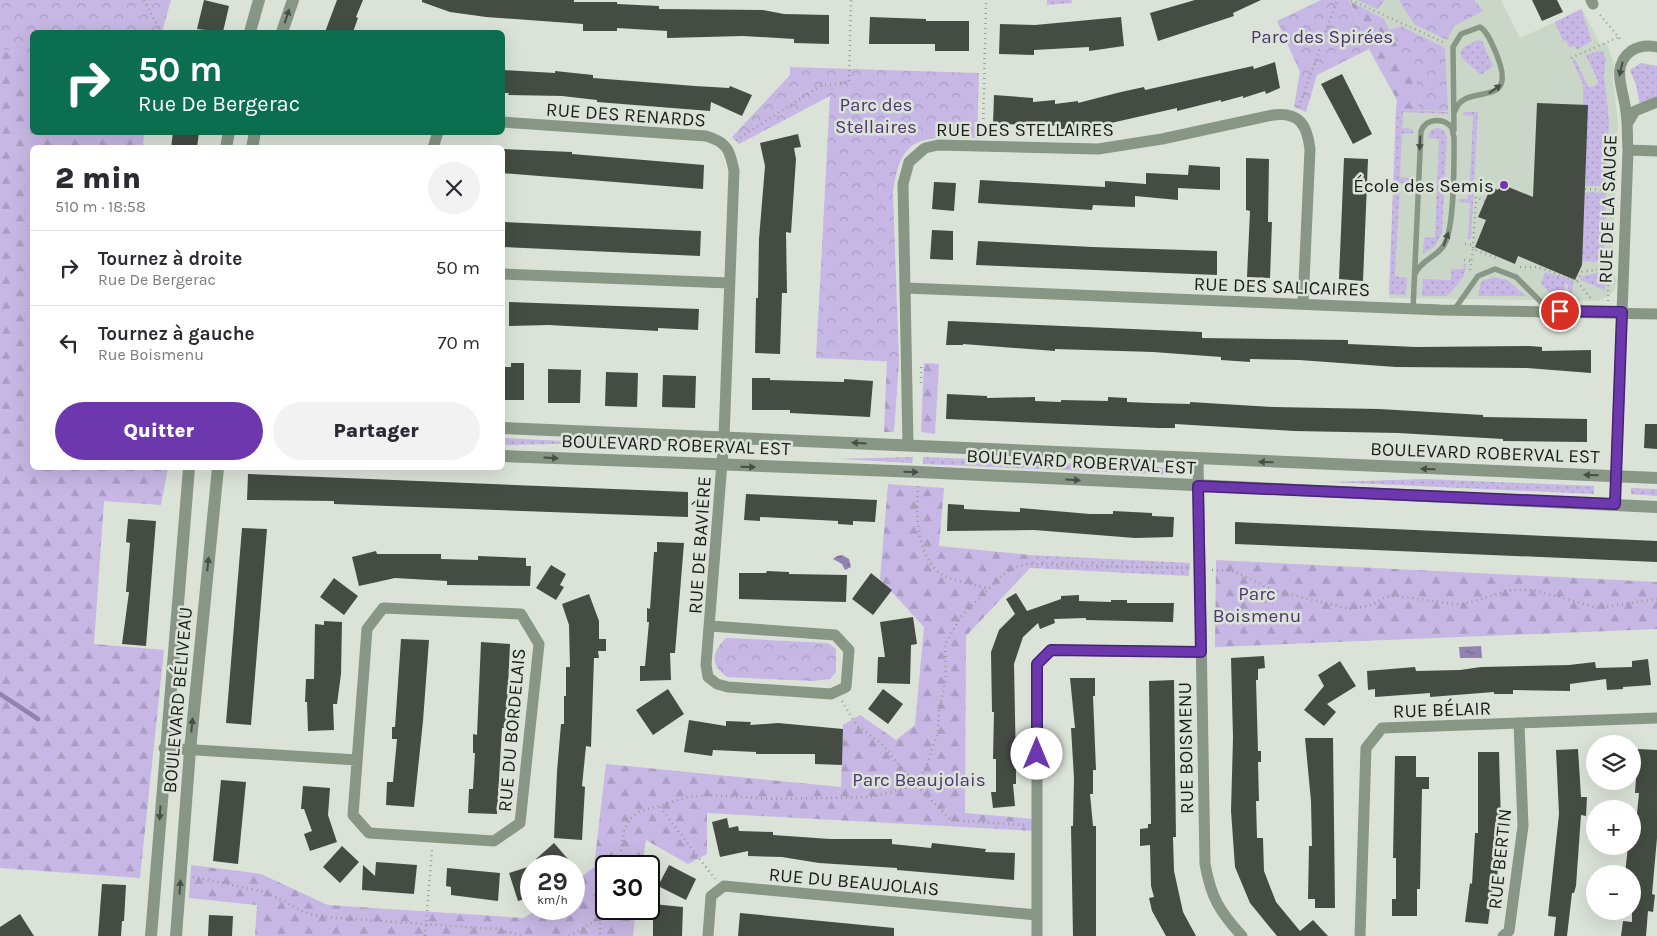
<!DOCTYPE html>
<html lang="fr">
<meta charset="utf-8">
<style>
body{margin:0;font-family:Karla,sans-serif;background:#f2f2f3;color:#2b2b33;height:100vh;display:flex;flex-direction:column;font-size:19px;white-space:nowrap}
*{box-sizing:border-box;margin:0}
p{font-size:16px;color:#7c7c81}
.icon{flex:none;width:28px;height:28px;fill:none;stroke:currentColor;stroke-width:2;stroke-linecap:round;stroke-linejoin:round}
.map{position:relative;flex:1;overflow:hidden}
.side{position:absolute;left:30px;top:145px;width:475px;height:325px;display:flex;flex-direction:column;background:#fff;border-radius:8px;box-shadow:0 5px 20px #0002}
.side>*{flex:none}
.top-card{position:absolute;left:30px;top:30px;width:475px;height:105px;border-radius:8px;box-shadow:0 5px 20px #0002;background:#0b6e4f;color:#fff;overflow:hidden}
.fabs{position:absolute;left:1586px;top:735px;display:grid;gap:10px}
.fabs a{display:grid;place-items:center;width:55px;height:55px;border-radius:50%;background:#fff;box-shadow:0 5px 20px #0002;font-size:25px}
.speed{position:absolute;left:520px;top:855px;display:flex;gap:10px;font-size:25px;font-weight:700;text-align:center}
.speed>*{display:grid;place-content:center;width:65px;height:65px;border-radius:50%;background:#fff;box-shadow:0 5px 20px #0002;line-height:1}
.speed small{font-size:12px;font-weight:400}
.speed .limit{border:2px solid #111;border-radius:8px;background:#fff;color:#111}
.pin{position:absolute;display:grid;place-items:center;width:42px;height:42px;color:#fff;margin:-21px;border:2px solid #fff;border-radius:50%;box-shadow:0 1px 5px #0007}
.me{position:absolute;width:55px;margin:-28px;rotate:0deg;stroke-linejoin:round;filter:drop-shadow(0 0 4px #0008)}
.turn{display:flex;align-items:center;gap:18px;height:105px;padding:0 25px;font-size:22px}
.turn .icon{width:65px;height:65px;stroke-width:2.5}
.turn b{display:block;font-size:35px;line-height:42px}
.round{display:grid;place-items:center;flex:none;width:52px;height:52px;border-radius:26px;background:#f2f2f3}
.overview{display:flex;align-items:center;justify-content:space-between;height:85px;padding:0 25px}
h1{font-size:30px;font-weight:800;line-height:38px}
.cta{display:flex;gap:10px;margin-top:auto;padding:10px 25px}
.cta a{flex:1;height:58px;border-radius:30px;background:#6d37ae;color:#fff;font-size:20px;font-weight:800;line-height:58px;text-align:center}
.cta a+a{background:#f2f2f3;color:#2b2b33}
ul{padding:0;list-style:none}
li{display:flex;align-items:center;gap:15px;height:75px;padding:0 25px;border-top:1px solid #e1e1e2}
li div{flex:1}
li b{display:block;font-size:19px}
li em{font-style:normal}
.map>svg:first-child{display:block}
</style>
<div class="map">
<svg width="1657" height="936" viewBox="0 0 1657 936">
<defs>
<pattern id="grass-dots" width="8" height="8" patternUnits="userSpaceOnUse" patternTransform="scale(1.25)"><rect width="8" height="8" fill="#c6b7e4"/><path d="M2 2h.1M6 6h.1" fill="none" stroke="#aa9dc3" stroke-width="1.8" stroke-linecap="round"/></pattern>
<pattern id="forest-firs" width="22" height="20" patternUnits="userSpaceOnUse" patternTransform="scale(1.25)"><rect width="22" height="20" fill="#c6b7e4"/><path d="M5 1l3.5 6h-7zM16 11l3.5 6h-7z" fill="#aa9dc3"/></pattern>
<pattern id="park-crowns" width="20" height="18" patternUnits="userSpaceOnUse" patternTransform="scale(1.25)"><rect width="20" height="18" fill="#c6b7e4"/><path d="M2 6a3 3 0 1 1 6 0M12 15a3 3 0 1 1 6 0" fill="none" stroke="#aa9dc3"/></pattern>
<pattern id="water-ripples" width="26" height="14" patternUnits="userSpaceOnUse" patternTransform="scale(1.25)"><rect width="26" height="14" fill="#9282b0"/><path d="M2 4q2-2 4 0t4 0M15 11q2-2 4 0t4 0" fill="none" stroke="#766a8e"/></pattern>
</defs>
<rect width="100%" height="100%" fill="#dbe3d9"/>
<path fill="#cad7c8" d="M1349 0H1501L1520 38 1582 9 1600 44 1606 42 1614 64 1613 81 1618 123 1612 270 1617 281 1614 290 1608 297 1597 301 1389 298 1397 100 1369 49Z"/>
<path fill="url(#grass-dots)" d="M1047 0H1071L1072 3 1047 5Z
M1581 9 1592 41 1577 50 1575 46 1569 47 1566 40 1563 41 1555 22Z
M1478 40 1482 41 1493 66 1481 75 1463 59 1460 53 1464 47Z
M1599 51 1603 52 1606 60 1604 76 1609 121 1606 186H1585L1583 84 1572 60 1575 59 1589 88 1597 84 1598 81 1586 55Z
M1641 63 1657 66V101L1640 106 1636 85 1630 70Z
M1396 109 1449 112 1448 114 1403 112 1402 128 1412 129 1414 133 1402 134 1400 177 1409 178 1411 181 1409 183H1400L1395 276 1407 278 1406 295 1389 294Z
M1464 112H1478L1471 239H1468L1470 203 1459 202 1458 199H1468V191L1459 190V182L1470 181 1473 116 1463 115Z
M1439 128 1445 131 1447 137 1442 233 1435 246 1423 254 1424 238 1435 237 1439 139 1429 138 1428 135 1432 129Z
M1584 192 1606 193 1604 262 1581 261Z
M1464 264H1466C1466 278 1456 286 1447 296H1422L1423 279 1451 280V269H1463Z
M1606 271 1605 290 1580 280 1583 276Z
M1545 272 1570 279 1573 282 1572 296H1569L1568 285 1565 282V296H1553L1541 284Z
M1492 277 1507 280 1526 296H1478L1481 282Z
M502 438H503L605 443 503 445Z
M913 457 912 463 838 459Z
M923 457 1179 468 1178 475 923 464Z
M1425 479 1594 486V494L1330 482Z
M1631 488 1657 489V496L1631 494Z
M1030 555 1190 563 1189 576 1030 568Z"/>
<path fill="url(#forest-firs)" d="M1357 0H1385L1377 9Z
M1350 1 1384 19 1418 86 1419 110 1396 109 1397 100 1369 49Z
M0 49 32 55V132L144 133 143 147 32 148V468H168L161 505 104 501 94 644 164 650 140 878 0 868Z
M887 361 899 362 894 432H884Z
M924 363 939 364 935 434 921 432Z
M888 484 944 488 939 546 1030 555V568L966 636 965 813 1034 819V831L707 813V854L688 864 646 840 642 866H606V909H636L633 936H255L257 905 189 898 191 865 261 874 328 905 524 918 537 909H574V882L594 867 606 764 841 787 843 725 860 715 896 740 915 725 924 627 880 579Z
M1216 560 1657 582V629L1215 647Z"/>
<path fill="url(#park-crowns)" d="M0 0H171L162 32H32V55L0 49Z
M1321 0H1349L1369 49 1317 75 1306 112 1294 107 1300 72 1277 21Z
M1399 0H1474L1483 11 1454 26 1447 40 1414 24Z
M1401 26 1445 48 1448 111 1419 110 1418 86 1389 30Z
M790 67 979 73 977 138C925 137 900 132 893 193L899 362 816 358 830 96 739 144 732 137 790 75Z
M1262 595 1271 600 1277 597 1293 617 1281 627 1268 612 1264 611 1261 614 1252 604Z
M726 638 828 643 836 649V672L830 679 813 681 727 677C709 664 712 652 726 638Z"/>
<path fill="url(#water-ripples)" d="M837 556 842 555 849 559 851 567 845 570 842 564 833 559Z
M1481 646 1482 658H1460L1459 647Z"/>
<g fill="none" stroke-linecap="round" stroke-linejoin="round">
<path stroke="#9282b0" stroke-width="4.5" d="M0 694 38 719"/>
</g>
<path fill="#454c44" d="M204 0 229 6 223 32 197 29Z
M337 0H363L356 17 358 18 353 32H325Z
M422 0H574V2H617V4L659 6V9L763 10 784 14 829 15V44L794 43V39L743 36 667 38V31L617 28V31H583V24L486 17 450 12 422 2Z
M1195 0H1261L1233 13 1234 16 1158 41 1150 13Z
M1532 0H1557L1563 12 1542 21Z
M870 17 926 19V21H969V51H935V44H869Z
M1121 17 1124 46 1089 51V47L1034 50V55L999 54 1000 24 1035 25Z
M1275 62 1280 88 1266 94 1265 91 1243 98V96L1221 102V100L1177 111V108L1089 128 1061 129V125L1037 127V125L993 124 994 95 1033 98V102L1055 100V104L1078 101V103L1121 92 1144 87 1145 90 1253 66 1254 69Z
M502 70 555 73V71L593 75V78L695 86 729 88 730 86 752 95 742 116 711 102 710 111 597 102V100L562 96 508 95 509 93H502Z
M1342 74 1372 134 1353 144 1321 84Z
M1537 103 1588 105 1582 265 1575 280 1518 256 1515 264 1475 247 1486 220 1478 217 1491 187 1498 190 1501 184 1533 197Z
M173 132H199L197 148H171Z
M798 134 801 147 794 148 796 159 791 233 786 232 787 293H782L780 354 755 353 756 298H758L759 239 765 166 760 143Z
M502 149 572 152V154L704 165 703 189 502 173Z
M1246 158 1269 159 1268 222H1272L1270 278 1247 277 1250 211 1246 210Z
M1344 158 1368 159 1363 281 1339 279Z
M1189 165 1220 167V190L1178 188V200L1135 196V207L1093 205 1092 210 978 203 980 180 1105 187V181L1146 184V173L1188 175Z
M934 182 956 183 954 211 932 209Z
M502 222 701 231 700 256 502 247Z
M932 230 953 231V260L930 259Z
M978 241 1092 247 1217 251V275L976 265Z
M509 302 699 309 698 330 658 328V331L549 325 509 326Z
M948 321 1202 332V338L1348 340V344L1416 347 1529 346 1542 347V351L1591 350V373L1527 368 1396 367 1299 360 1250 359V362L1221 360V357L1153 352 1055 349V351L963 344V345H946Z
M511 363H524V400H502V367H511Z
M548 369 581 370 580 403H548Z
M606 372 638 373 637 407 605 406Z
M663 375 696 376 695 408 662 407Z
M752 378H770V380L844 382V379L873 381 870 417 790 413V410H752Z
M947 394 987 396V398L1035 397V401L1061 402V400L1108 401V397L1127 398V402L1151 403 1190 404V402L1274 407 1379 409 1483 415V417L1587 419V442L1503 441V439L1398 433 1294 431 1175 424V428H1159L946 419Z
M1645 424H1657V449L1644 448Z
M248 474 688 492V517L334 504V501L247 500Z
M746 494 877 500 875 522 853 521V525L838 524V521L760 517V521L744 520Z
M948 504 964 505V509L1020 512V508L1090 514H1113V511L1152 513V516L1174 517 1173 537 1135 538 1034 530 947 531Z
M128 519 156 521 146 646 122 644 129 592H126L130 543 126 542Z
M1235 522 1657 541V562L1235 544Z
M242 528 267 529 251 725 226 723Z
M657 542 684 543 675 653H670L671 680 640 681V666H645L649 622H647V608L650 609 654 552H657Z
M376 551 377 554H441V559L478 560V556L526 558V566H531L530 586 447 585V581L395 578 359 586 352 557Z
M551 565 566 574 560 585 564 587 556 600 536 588Z
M767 571 789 572V574L847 575 846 602 739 599V573H766Z
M871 573 892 590 873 615 852 599Z
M334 578 358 596 344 615 320 597Z
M1016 593 1027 611 1061 599V596L1079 595V601L1111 602V600H1127V603H1174L1173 622 1086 620V618L1054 619 1055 623 1040 629 1038 623 1023 637 1014 664 1016 767V784H1013L1015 806 993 808 991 792H996V759H993L994 712H992L991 652 999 630 1015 614 1006 599Z
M589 594 599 621V639H606V651H598L599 658H594L591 747 586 746 582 786 585 787 582 840 554 838 557 772 561 724H564V696H566V667H570L569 625 562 604Z
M913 617 917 644 911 645 910 684 877 683 878 657H885L880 622Z
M324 621 342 622 341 674 337 704H333L334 730 308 731 307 702H305L306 679H314L315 624 324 625Z
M401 639 429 640 423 721 414 807 386 805 387 782H393L397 739H392V727H395Z
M481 642 510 644 506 728H502L497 814 468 813 469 789H473L475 753H473V734L477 735Z
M1264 656 1265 668 1258 669V680H1256L1258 751H1261V762H1258L1259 801H1256L1257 838H1263L1264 871 1276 902 1300 931 1313 920 1328 936H1277L1250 903 1235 867 1231 811 1233 738 1231 658Z
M1648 659 1651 685 1623 687V689L1607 690 1606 679 1570 684V691L1513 690V694H1494V692L1430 697V693L1375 697V689L1368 690 1367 671 1415 667 1416 671 1460 670 1481 667 1569 665 1595 662 1596 668 1632 667V661Z
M1340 661 1356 686 1327 704 1336 712 1324 726 1304 710 1324 686 1318 675Z
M1070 678H1095V696H1093L1096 770H1093V794H1090L1093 826H1096V936H1073L1071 826H1073L1074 778 1071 728H1075Z
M1174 680 1176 837H1173L1174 871 1183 912 1196 936H1166L1152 911 1149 898 1154 897 1151 886 1150 845 1140 846V829L1148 828V824H1151L1149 681Z
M668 689 684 714 653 735 636 710Z
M883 689 903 704 888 724 868 709Z
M689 720 726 726V721L751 722 750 725 778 723 843 729 842 765 815 764V754H756V752L713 750 712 756 684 752Z
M1305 738H1333L1335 908H1315V899H1308L1309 846H1312L1311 801Z
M1578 749 1581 797H1587L1586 816 1581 815 1576 886 1574 893H1572L1567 936H1554L1556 917 1548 916 1559 814 1556 750Z
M1638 749 1657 750V838L1652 894 1655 895 1653 912 1648 911 1646 936H1621L1623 921 1632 922V874H1625L1628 846H1632V834H1635L1639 793H1635Z
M1478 752H1499L1501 824 1497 855H1499L1497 879H1494L1488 924 1465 922 1470 883 1472 884 1475 833H1478Z
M1395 756H1416V777H1429V789H1422L1420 889H1417V916H1392V899H1396V858H1393Z
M221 780 246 782 238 864 213 861Z
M303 786 330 788 328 815 337 842 310 851 304 834 312 831 304 809H301Z
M727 818 729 828 738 826 739 831 773 832V835L830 839H892V844L931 848 932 843 986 849 985 852 1015 853 1014 880 897 870V868L819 863 782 857 748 856V851L720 857 712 822Z
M554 843 574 866H543L536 859Z
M342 846 359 862 340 883 323 867Z
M376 862 417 865 414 894 362 890 363 865 375 876Z
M669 865 696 879 686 900 658 886Z
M531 866V897L518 901 509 873Z
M447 868 500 873 498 901 451 895V887L446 886Z
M102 884 126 885 124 921H122L121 936H98Z
M653 904 683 907 682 936H653Z
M740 913 894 928V936H738Z
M20 914 34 936H0V927Z
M209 915 233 916 232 936H208Z"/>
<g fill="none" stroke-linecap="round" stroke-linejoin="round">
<path stroke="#969d95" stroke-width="2.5" stroke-dasharray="1 4" stroke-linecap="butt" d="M144 0 161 32
M1351 0 1445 43
M1600 15 1622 41
M1571 58 1619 37
M1299 107 1337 0
M983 134 986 0
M736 140 820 86 849 82 851 0
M1585 189 1616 190
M1485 201 1476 197 1473 249 1496 258
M1465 244 1473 245
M1464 260 1472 261
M1520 267H1538L1577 281 1593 301
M1470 270 1473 249
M1577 281 1582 272 1612 267
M1608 301V267
M921 383V364
M918 486C916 513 916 556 941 574 951 581 977 585 989 589
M1212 570 1234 571 1272 590 1350 609 1372 605 1385 597 1398 596 1461 605 1511 590H1534L1598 608 1657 599
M842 701 857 726 881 743 916 785 951 820 1025 825
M660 807 715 879
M619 866 624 830 630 819 638 812 688 797 707 795 775 799 872 797 916 785 926 767 938 732 939 709 946 679 945 644 962 615 1003 575 1015 567 1027 564 1189 568
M193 877 266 892 304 912 323 917 496 929 524 936
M600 918V936
M425 936 432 850
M569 936 600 918 606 905"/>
<path stroke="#879685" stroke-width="5.5" d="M1454 130 1453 47 1461 34 1480 27C1488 32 1492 44 1496 53 1521 113 1465 80 1455 111
M1413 309 1421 131C1426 118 1444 117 1452 128L1454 138C1454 160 1455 228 1444 245 1437 257 1421 260 1415 274
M1454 310 1478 276 1495 269 1516 277 1550 311"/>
<path stroke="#879685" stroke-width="11" d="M1591 0 1593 4
M502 122 706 136C727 142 730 150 734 171L724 437 706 665 708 677 717 684 728 687 831 694 846 687 849 650 835 635 710 626
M1627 124 1635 111 1657 102
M433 148 438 132
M1628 150 1657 151
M502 274 729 283
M906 288 1440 310 1657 314
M908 445 903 184 909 162 925 148 938 145 1098 149 1162 139 1273 115C1300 112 1307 125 1310 149L1303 304
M1198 459 1205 864C1211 897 1219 911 1242 936
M1615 504 1628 150C1627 137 1628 124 1626 112 1624 90 1610 67 1631 51 1639 46 1648 45 1657 47
M383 608 521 614 539 644 520 823 494 841 369 833 353 815 367 629Z
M164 748 357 760
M708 936 711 896 724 886 1037 915
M1037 936V664L1051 650 1201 652
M1360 936 1366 748 1382 728 1657 718
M1503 936 1509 931 1523 826 1519 723"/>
<path stroke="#879685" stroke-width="12" d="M250 32 259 0
M282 32 293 0
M226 148 229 132
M252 148 255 132
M502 428 1657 478
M502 456 919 472 1657 507
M151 936 189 468
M176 936 190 750 218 468"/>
</g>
<defs><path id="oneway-solid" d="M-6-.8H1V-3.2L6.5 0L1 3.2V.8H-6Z" transform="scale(1.25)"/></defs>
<g fill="#474f46">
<use href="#oneway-solid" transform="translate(287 16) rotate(-72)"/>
<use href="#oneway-solid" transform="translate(1621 69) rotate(103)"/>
<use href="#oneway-solid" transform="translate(1495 89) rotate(-35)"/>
<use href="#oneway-solid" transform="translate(1420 143) rotate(93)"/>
<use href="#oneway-solid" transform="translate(1446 239) rotate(-70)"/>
<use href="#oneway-solid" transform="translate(859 443) rotate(-177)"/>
<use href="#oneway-solid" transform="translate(551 458) rotate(3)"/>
<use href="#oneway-solid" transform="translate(1266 462) rotate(-178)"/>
<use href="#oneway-solid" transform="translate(748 467) rotate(2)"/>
<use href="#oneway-solid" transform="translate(1428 469) rotate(-178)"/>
<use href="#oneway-solid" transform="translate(911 472) rotate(2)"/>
<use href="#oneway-solid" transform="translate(1591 475) rotate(-178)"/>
<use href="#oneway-solid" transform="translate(1073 480) rotate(3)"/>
<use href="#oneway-solid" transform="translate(208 564) rotate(-84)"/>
<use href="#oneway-solid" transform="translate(192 725) rotate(-84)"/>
<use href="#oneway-solid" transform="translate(160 813) rotate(94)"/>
<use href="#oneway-solid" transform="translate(180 887) rotate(-86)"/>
</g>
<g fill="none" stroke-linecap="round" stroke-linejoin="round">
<defs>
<path id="route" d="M1037 754V664L1051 650 1201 652 1198 486 1615 504 1622 312 1560 311"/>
</defs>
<use href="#route" stroke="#472471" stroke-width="12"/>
<use href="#route" stroke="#6d37ae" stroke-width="9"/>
</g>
<circle fill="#6d37ae" stroke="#dbe3d9" stroke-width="2" cx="1504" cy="185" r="5"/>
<g text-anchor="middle" stroke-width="5" stroke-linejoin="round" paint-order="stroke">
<g font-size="19" fill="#4d3570" stroke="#dbe3d9">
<text x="1322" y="43">Parc des Spirées</text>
<text x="876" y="111">Parc des<tspan x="876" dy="22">Stellaires</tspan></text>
<text x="1257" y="600">Parc<tspan x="1257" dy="22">Boismenu</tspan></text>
<text x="919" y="786">Parc Beaujolais</text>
</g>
<g font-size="19" fill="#1c1f1c" stroke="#dbe3d9">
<text transform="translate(626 114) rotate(4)" y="7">RUE DES RENARDS</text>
<text x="1025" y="136">RUE DES STELLAIRES</text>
<text transform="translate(1607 209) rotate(-88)" y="7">RUE DE LA SAUGE</text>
<text transform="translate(1282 286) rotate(2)" y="7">RUE DES SALICAIRES</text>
<text transform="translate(676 444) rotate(2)" y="7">BOULEVARD ROBERVAL EST</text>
<text transform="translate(1485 452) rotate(2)" y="7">BOULEVARD ROBERVAL EST</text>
<text transform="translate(1081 461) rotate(3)" y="7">BOULEVARD ROBERVAL EST</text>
<text transform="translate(699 545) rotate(-86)" y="7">RUE DE BAVIÈRE</text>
<text transform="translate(177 700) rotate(-85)" y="7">BOULEVARD BÉLIVEAU</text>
<text transform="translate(1442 709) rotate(-2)" y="7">RUE BÉLAIR</text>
<text transform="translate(511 730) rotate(-85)" y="7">RUE DU BORDELAIS</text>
<text transform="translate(1185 748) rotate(-91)" y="7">RUE BOISMENU</text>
<text transform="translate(1499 859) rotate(-84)" y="7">RUE BERTIN</text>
<text transform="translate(854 881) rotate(5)" y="7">RUE DU BEAUJOLAIS</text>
</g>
<g font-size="19" fill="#1c1f1c" stroke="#dbe3d9" text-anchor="end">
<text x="1494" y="192">École des Semis</text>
</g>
</g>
</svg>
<div class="fabs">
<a><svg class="icon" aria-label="layers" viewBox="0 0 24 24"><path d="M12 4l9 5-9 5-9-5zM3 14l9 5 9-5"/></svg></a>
<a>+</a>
<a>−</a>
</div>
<div class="speed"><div>29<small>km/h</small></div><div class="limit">30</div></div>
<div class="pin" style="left:1560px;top:311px;background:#d93025"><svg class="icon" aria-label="arrive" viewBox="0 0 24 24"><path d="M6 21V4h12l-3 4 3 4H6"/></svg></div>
<svg class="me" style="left:1037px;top:754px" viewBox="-20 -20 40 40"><circle r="19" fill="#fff"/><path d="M0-13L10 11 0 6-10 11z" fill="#6d37ae"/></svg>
<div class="top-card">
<div class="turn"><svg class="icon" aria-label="right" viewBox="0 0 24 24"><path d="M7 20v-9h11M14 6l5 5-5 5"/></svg><div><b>50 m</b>Rue De Bergerac</div></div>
</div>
<section class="side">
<div class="overview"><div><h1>2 min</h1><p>510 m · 18:58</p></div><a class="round"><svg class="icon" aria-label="close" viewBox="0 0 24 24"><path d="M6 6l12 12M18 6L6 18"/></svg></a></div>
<ul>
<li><svg class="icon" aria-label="right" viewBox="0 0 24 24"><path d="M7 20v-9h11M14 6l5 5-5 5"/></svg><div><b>Tournez à droite</b><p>Rue De Bergerac</p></div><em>50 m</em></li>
<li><svg class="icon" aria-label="left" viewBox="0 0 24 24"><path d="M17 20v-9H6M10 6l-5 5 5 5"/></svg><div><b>Tournez à gauche</b><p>Rue Boismenu</p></div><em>70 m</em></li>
</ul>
<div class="cta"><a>Quitter</a><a>Partager</a></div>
</section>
</div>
